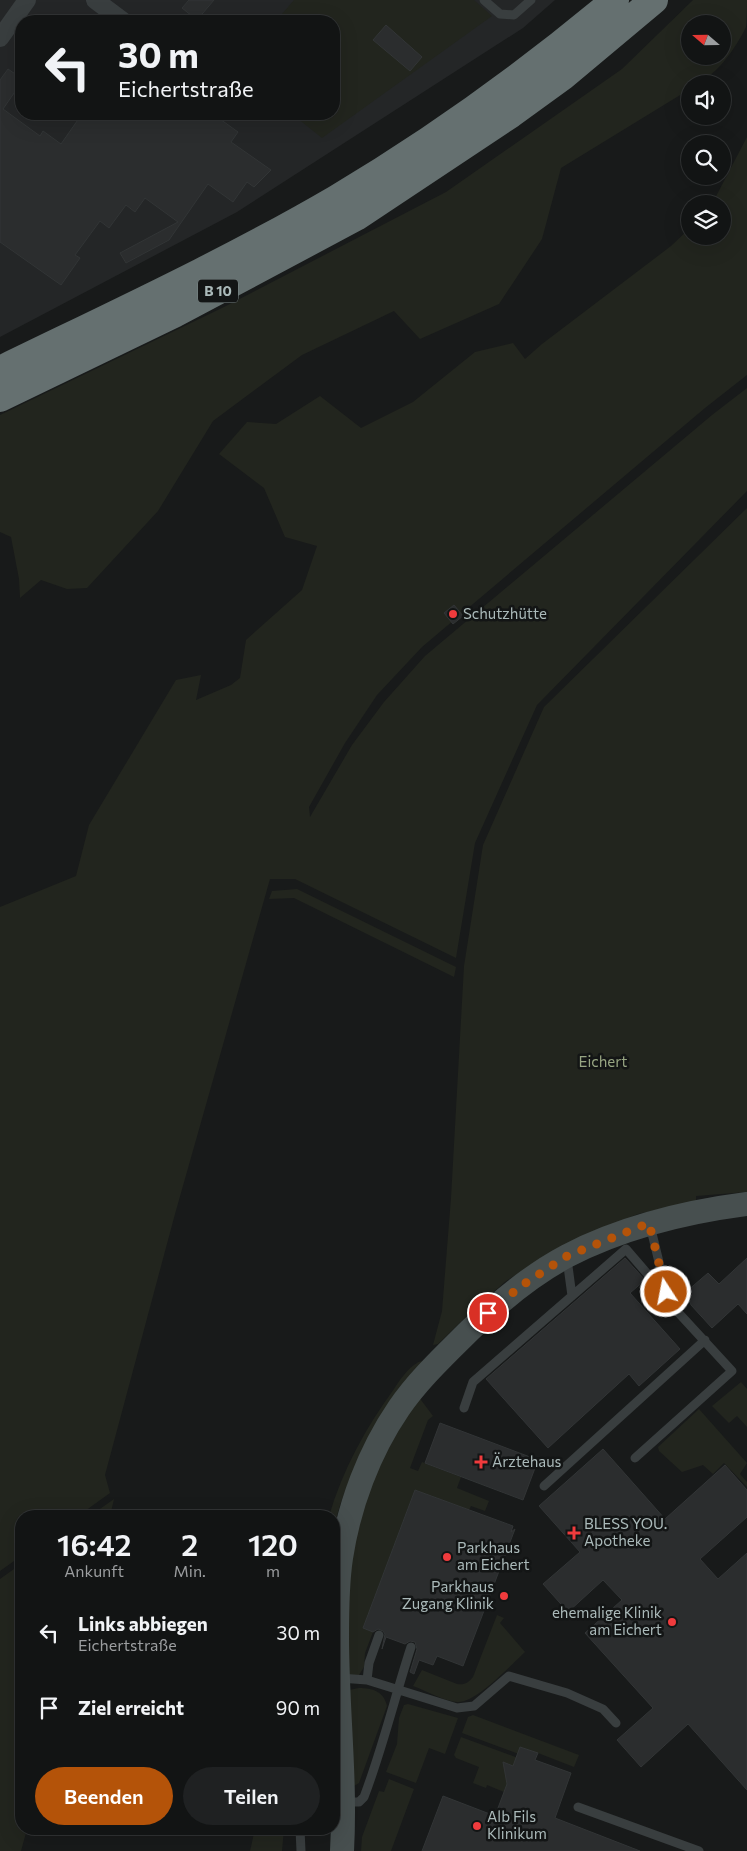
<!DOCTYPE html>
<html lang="de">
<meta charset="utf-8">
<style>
body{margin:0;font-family:Commissioner,sans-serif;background:#1f2122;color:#f1f3f6;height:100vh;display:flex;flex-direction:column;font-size:19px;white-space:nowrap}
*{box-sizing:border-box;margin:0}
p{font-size:16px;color:#9c9ea0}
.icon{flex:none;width:28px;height:28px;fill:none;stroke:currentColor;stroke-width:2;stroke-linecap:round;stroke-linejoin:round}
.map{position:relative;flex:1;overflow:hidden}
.details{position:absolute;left:15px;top:1510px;width:325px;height:325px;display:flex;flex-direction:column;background:#121414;border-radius:20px;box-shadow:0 5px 20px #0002,0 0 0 1px #313334}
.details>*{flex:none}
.hud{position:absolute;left:15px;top:15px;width:325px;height:105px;border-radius:20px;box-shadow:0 5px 20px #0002,0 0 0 1px #313334;background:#121414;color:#f1f3f6;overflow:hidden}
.needle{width:32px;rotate:290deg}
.buttons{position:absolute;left:681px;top:15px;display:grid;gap:10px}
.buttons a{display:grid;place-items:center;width:50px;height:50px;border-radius:50%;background:#121414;box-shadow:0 5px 20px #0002,0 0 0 1px #313334;font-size:25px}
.pin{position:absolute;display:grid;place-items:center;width:42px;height:42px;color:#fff;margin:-21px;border:2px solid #fff;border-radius:50%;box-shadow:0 1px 5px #0007}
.me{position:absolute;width:55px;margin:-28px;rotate:349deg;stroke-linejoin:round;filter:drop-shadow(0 0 4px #0008)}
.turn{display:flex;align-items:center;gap:18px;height:105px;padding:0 20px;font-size:22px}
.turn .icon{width:65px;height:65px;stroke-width:2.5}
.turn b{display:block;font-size:35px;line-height:42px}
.eta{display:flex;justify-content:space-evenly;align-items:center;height:85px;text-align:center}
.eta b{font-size:30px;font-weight:600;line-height:35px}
.cta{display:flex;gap:10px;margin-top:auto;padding:10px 20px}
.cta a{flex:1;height:58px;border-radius:30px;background:#b45309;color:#fff;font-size:20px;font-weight:600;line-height:58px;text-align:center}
.cta a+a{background:#1f2122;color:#f1f3f6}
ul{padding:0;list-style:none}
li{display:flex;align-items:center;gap:15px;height:75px;padding:0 20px}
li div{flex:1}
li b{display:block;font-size:19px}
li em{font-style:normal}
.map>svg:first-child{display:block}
</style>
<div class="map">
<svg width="747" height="1851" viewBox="0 0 747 1851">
<rect width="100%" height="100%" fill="#181a1a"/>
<path fill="#242627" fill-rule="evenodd" d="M0 0H555L523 28 237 212 0 337ZM21 21H334V114H21Z"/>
<path fill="#22251e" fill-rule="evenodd" d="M294 0H474L492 16 322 138 292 114H334V21H276Z
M693 0H747C747 8 747 20 746 27 737 46 712 84 690 84V89L561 168 542 239 499 304 420 339 394 311 302 355 213 421 158 511 87 588 67 589 41 580 20 598 19 579 11 537 0 532V415L224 307 446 192 622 69ZM690 24H722V56H690Z
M747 137V375L705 408 422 647 377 695 345 743 309 807 310 817 352 745 384 702 425 656 712 415 747 388V491L537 705 475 843 456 958 295 879H270L175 1214 105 1475 110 1493 78 1516H21V1556L0 1571V907L76 876 89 825 176 680 201 675 196 700 231 685 240 678 246 640 302 590 317 546 285 537 264 488 219 454 247 422 276 424 320 396 361 428 413 402 475 352 513 343 525 359 542 344 671 246 690 228V236H722V204H712Z
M747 508V1192L696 1196V1201L638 1214 581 1237 545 1257 506 1281 474 1309 438 1344 433 1345 442 1311 451 1198 464 966 483 845 544 707Z
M297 889 456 967 454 977 294 898 269 899 272 891Z
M428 1361C388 1415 348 1461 334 1529V1516H329C343 1469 365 1429 394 1389 399 1381 408 1368 417 1363 419 1361 425 1361 428 1361Z
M741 1382 747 1389V1427L737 1416 729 1423 712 1406Z
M418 1396 433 1416 428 1420 410 1468 418 1471 422 1462 461 1477 457 1488 489 1501 485 1511 471 1506 469 1510 415 1490 363 1628 373 1632 365 1653 364 1667 359 1675 351 1676 348 1673 349 1591 353 1546 370 1481Z
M699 1409 747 1463 740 1474 747 1482V1487L724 1463 713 1474 703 1465 682 1472 659 1451 658 1447Z
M114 1499 110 1516H90Z
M21 1564V1829H27L21 1851H0V1579Z
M497 1615 504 1618 500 1623 525 1652C511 1665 475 1704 457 1702 443 1701 427 1691 413 1686L422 1670 457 1684C465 1685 468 1683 473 1677Z
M359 1688C372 1688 384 1691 387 1706L359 1783 354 1786 349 1690Z
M408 1704 458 1718 445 1754 429 1748 416 1783 386 1772 397 1744 399 1718 404 1705Z
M473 1715 579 1755 574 1767 538 1753 535 1760 462 1733 468 1717Z
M461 1737 567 1776 546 1835 495 1816 504 1792 487 1785 486 1788 473 1783 479 1767 456 1758 454 1755Z
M389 1779 414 1789 391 1851H361L362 1837 379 1791 384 1792Z
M255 1829H284L282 1851H250Z"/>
<path fill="#2b2d2e" stroke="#323536" d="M189 0H214L197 20 182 8Z
M386 25 422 57 410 71 373 40Z
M8 69 21 78V83L3 109 40 136 43 131 61 144 82 114H213L238 132 231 142 271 170 254 187 247 182 233 202 208 184 169 240 126 263 120 253 178 222 145 198 135 212 126 205 109 228 100 221 75 255 80 258 61 285 0 242V80Z
M454 605 463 616 453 624 444 613Z
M625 1258 645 1280 630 1293 680 1349 639 1386 629 1374 548 1448 486 1379Z
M747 1258V1314L738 1304 712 1328 691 1305 686 1292 708 1273 719 1284Z
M440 1423 538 1460 523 1500 425 1463Z
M603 1449 665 1519 725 1465 747 1490V1517L700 1559 718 1579 747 1553V1790L688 1724 641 1767 617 1740 653 1708 585 1633 622 1600 603 1580 568 1612 543 1584 580 1552 539 1506Z
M415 1490 513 1526 511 1532 515 1529 463 1666 437 1656 433 1665 419 1660 414 1674 410 1672 417 1649 415 1642 410 1641 405 1644 386 1637 382 1649 385 1634 383 1631 378 1629 373 1632 363 1628Z
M520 1747 538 1753 535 1760 571 1773 555 1818 640 1851H422L443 1796 495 1816 507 1784 503 1762 513 1766Z"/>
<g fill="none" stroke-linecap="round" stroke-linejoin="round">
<path stroke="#393e3f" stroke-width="9" d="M484 0 500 14 514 15 531 0
M567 1259 572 1296
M464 1408 473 1382 626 1249 651 1278 666 1291
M635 1458 732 1371 675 1309 666 1291 650 1225
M544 1486 705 1340
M340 1678 367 1680 457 1708 474 1706 509 1676 567 1693 603 1709 616 1723
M367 1680 369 1663 379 1635
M345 1802H359L364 1797C383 1747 395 1696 411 1647
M578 1807 699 1851
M300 1829 301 1851"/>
<path stroke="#393e3f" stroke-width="18" d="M95 0 123 21
M0 38 27 0"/>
<path stroke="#474f4f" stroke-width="24" d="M342 1851C346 1779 337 1708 337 1637 337 1610 337 1584 341 1558 349 1505 369 1452 399 1408 419 1379 445 1355 470 1330 499 1302 531 1275 567 1256 623 1227 685 1212 747 1204"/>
<path stroke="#657070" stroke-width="28" d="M0 370C113 315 228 262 336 199 434 141 528 73 615 0
M0 398 174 314 356 217 511 114 562 77 654 0"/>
</g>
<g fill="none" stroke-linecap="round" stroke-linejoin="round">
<path stroke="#b45309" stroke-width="9" stroke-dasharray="0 16.2" d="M488 1313 521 1286 567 1256 649 1223 666 1292"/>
</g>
<g fill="#f03b3d" stroke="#131515" stroke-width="2">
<circle cx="453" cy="614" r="5"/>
<path d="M478.5 1454.5h5v5h5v5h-5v5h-5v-5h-5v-5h5z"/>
<path d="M571.5 1525.5h5v5h5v5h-5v5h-5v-5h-5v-5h5z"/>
<circle cx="447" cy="1557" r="5"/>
<circle cx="504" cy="1596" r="5"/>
<circle cx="672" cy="1622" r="5"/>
<circle cx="477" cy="1826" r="5"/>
</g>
<g text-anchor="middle" stroke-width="5" stroke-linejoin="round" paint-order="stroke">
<rect fill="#131515" stroke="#7d8888" stroke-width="1" x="198" y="279.5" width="40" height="23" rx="4"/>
<g font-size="14" font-weight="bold" fill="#abbaba">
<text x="218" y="296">B 10</text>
</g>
<g font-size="15" fill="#abbaba" stroke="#131515" text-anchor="start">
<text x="463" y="619">Schutzhütte</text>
<text x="492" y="1467">Ärztehaus</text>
<text x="584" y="1529">BLESS YOU.<tspan x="584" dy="17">Apotheke</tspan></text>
<text x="457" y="1553">Parkhaus<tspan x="457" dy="17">am Eichert</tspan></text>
<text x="494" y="1592" text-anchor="end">Parkhaus<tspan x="494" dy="17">Zugang Klinik</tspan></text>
<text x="662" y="1618" text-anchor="end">ehemalige Klinik<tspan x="662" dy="17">am Eichert</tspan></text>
<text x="487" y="1822">Alb Fils<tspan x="487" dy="17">Klinikum</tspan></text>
</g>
<g font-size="15" fill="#97a582" stroke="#131515">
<text x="603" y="1067">Eichert</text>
</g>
</g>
</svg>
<div class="buttons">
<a><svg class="needle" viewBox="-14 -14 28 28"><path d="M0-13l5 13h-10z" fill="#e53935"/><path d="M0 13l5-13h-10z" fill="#9c9ea0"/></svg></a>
<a><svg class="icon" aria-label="sound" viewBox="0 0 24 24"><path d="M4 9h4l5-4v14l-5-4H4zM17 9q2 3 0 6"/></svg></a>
<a><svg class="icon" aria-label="search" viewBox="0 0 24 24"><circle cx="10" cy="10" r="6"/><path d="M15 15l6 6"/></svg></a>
<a><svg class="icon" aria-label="layers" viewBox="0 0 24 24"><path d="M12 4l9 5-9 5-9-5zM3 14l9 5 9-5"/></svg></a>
</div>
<div class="pin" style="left:488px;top:1313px;background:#d93025"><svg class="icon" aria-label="arrive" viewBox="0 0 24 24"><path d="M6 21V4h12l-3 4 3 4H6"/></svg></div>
<svg class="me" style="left:666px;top:1292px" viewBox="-20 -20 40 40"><circle r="17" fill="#b45309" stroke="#fff" stroke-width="3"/><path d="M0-11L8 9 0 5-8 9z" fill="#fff"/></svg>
<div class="hud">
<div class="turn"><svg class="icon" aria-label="left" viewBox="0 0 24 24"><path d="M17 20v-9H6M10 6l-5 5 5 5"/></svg><div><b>30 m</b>Eichertstraße</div></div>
</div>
<section class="details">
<div class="eta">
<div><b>16:42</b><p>Ankunft</p></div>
<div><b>2</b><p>Min.</p></div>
<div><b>120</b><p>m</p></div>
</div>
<ul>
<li><svg class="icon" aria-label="left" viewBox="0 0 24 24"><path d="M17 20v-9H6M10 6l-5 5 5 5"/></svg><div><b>Links abbiegen</b><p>Eichertstraße</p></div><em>30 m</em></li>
<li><svg class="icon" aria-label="arrive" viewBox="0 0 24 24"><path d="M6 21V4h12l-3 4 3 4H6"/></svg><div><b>Ziel erreicht</b></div><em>90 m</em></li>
</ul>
<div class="cta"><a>Beenden</a><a>Teilen</a></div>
</section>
</div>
